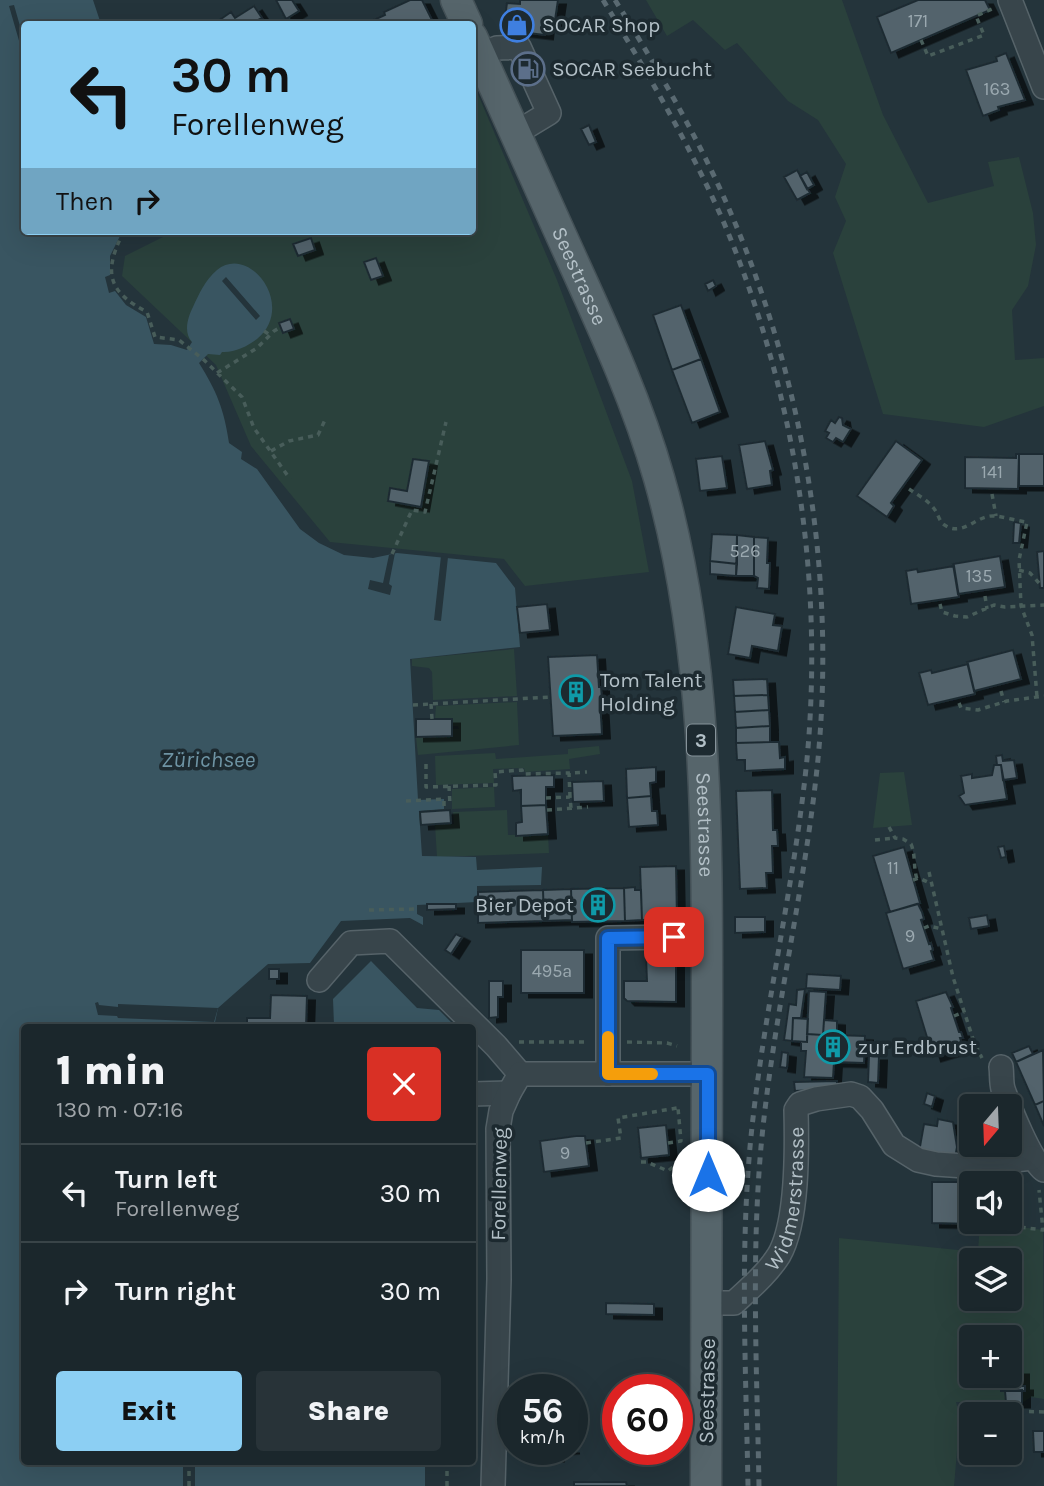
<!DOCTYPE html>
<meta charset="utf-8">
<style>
body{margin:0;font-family:Karla,sans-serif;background:#283338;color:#f1f3f6;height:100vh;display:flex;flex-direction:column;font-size:26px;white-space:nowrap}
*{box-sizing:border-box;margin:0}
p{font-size:23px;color:#a0a5a9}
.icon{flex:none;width:38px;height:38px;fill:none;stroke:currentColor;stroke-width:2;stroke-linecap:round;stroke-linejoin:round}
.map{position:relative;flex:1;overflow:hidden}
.details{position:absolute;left:21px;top:1024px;width:455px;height:441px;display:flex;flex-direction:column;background:#1b272c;border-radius:7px;box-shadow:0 7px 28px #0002,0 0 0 2px #394448}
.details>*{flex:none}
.banner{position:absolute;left:21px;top:21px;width:455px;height:214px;border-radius:7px;box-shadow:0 7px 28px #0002,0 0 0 2px #394448;background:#8ccff3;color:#111;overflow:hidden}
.needle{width:46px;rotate:199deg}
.tools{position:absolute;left:959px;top:1094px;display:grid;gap:14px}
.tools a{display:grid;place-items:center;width:63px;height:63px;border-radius:7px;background:#1b272c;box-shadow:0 7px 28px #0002,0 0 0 2px #394448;font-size:35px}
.speed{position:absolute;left:497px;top:1374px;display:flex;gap:14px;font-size:35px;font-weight:700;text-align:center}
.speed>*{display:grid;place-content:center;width:91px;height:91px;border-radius:50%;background:#1b272c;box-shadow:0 7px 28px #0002,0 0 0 2px #394448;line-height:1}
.speed small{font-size:18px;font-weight:400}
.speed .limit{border:10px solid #d22;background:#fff;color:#111}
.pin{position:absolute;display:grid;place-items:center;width:60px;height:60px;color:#fff;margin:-30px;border-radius:14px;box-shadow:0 4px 10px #0006}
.me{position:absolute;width:77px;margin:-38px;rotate:0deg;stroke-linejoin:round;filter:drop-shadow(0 0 5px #0008)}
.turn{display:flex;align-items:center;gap:24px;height:147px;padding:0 35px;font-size:32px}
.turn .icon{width:91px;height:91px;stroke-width:2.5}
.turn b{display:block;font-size:49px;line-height:60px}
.then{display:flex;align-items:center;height:66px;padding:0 35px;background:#0003;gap:14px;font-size:26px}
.round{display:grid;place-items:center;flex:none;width:74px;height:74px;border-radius:7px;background:#283338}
.overview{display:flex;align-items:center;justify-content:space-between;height:119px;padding:0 35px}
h1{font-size:42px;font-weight:800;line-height:52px}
.cta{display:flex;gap:14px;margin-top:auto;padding:14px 35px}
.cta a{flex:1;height:80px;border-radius:7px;background:#8ccff3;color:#111;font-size:28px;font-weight:800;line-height:80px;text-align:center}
.cta a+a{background:#283338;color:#f1f3f6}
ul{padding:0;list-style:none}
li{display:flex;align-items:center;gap:21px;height:98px;padding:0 35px;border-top:2px solid #394448}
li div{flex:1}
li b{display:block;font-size:26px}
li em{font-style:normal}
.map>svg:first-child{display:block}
</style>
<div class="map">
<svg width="1044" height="1486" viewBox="0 0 1044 1486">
<defs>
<filter id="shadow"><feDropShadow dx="8" dy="4.5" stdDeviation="0" flood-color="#0009"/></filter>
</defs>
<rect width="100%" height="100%" fill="#24343b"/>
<path fill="#2a413c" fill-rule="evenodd" d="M646 0H842L883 115 928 203 994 186 988 162 1019 157 1033 213 1036 245 1028 286 1012 310 1015 360 1044 358V406L984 427 883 414 833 253 846 221 835 197 846 164 818 120 788 101 737 43 725 50 693 20 667 36Z
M472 85H474L557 280 632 481 649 572 525 586 504 559 330 542 251 446 216 365 122 276 125 256 175 231H472Z
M514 649 517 696 433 700 432 672 429 668 412 666V659Z
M517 702 519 745 418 755 416 737 452 736V729H459L458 726H452V719H435L436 706Z
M599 746 600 754 569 759 570 769 525 772 524 768 493 769 494 783 436 785 435 756 495 753 496 759 568 754V749Z
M904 772 912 825 873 828 880 773Z
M494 787 495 807 452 809V789Z
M507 810 508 835 548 834 549 853 437 857 435 825 454 824 453 812Z
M980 1222 1043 1230 1044 1399 1031 1397 1022 1403 956 1402 960 1417 954 1486H837L839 1238 978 1252ZM971 1260H1010V1298H971ZM971 1337H1010V1376H971Z"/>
<path fill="#395561" d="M0 0H93L101 24H24V231H118L120 236 110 256V275L105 277 109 293 115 291 126 305 146 317 154 344 171 345 187 350 192 342C183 332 188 317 193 307 199 294 205 280 217 270 249 243 297 306 257 339 248 346 234 353 222 352L220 355 208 354 199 363C217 392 224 409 229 443L242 452 241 459 257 469 300 529 319 543 344 555 373 558 397 553 496 563 515 588 520 647 410 659 418 800 444 799V809L419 811 422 856 476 857 477 870 542 867 541 885 477 886V902L417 905V914L423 917V925L410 918 341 921 310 963 268 964 218 1008 214 1027H24V1461H425V1486H0Z
M371 961 417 1008 439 1010 456 1027H331L334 1025 333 999Z"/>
<path fill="#24343b" d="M14 5 24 40V58L9 6Z
M226 277 260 316 256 320 222 281Z
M395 553 389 584 392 586 390 595 368 589 370 580 383 583 389 555Z
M441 556 448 557 441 621 434 620Z
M98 1002 99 1005 118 1007V1004L218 1008 214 1022 118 1018 117 1016 98 1015 95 1003Z
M183 1461H195V1486H183Z"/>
<path fill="#52636c" stroke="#1f2c32" stroke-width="2" filter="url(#shadow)" d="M276 0H292L299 11 286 19Z
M410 0H422L434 24H365L385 15 384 12Z
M520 0H558L554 27 546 26 545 35 503 30 507 3 520 4Z
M918 0H985L990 10 891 53 877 17Z
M254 6 262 18 251 24H225L221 19 231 12 235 18Z
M262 18 266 24H251Z
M1006 53 1025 100 998 107 999 110 983 116 966 70 997 61 996 57Z
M589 125 596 142 589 145 581 129Z
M797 170 810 193 797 200 784 177Z
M807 172 814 185 807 189 800 176Z
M311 238 315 250 298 256 293 244Z
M376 258 383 276 371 280 364 262Z
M713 280 716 286 708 291 705 284Z
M681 305 701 359 672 370 653 315Z
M290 319 294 329 283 333 279 323Z
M701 359 720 412 692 423 672 370Z
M839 417 842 418 843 425 851 429 843 442 836 438 833 442 826 438 829 433 825 431 831 420 835 423Z
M765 441 773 470 770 471 772 485 747 489 739 445Z
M896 441 922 460 891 503 894 506 887 517 857 496Z
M1016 454H1019L1018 489 965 488V457L1016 458Z
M1019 454H1044V486H1019Z
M722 456 727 488 700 491 696 459Z
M413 459 429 461 421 507 388 501 390 488 407 491Z
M1014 522 1021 523 1019 543H1013Z
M712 534 737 535V564L710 561Z
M737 535 754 537V576H736Z
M754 537 768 538 767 563H770L769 589 757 588 758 578 754 576Z
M1044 551V588H1040L1037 552Z
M1000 556 1005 587 958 594 953 564Z
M710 561 737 564 736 576 710 574Z
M954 566 959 597 911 604 906 571 917 569 918 572Z
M547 604 550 630 520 633 517 607Z
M736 607 775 614 773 625 782 626 778 651 752 646 750 658 728 654Z
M1013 650 1021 679 974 691 967 662Z
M597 655 599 687H601L602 699 600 700 602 734 553 736 548 657Z
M968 664 975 694 928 705 919 673 931 670 932 673Z
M767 679 768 695 734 696 733 680Z
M768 695 769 710 735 712 734 696Z
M769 710 770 726 736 728 735 712Z
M416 719H452V736L416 737Z
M770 726V742L736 743V728Z
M770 742H779L780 758 785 757V769L745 771V760H737L736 743Z
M1002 755 1003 761 1014 760 1017 778 1003 780 1001 765H997L996 756Z
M994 765H1001L1007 799 965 805 959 796 964 793 961 776 972 774V778L992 775Z
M656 767V782L650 783 651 796 627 798 626 769Z
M554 775V787H546V805L521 806V790L513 791 512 776Z
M603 781 604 801 573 802 572 782Z
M772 790 773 830H777L778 846H772L773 873H766L767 888 740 889 736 791Z
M651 796 652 811H657L658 825 629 827 627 798Z
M546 805 548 834 516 836V823L522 822 521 806Z
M450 810 451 823 421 825 420 812Z
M1004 846 1006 857 1001 858 998 847Z
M904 847 920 903 890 912 873 856Z
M676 866 677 919 642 920 640 867Z
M635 887V890H641L642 920 625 921 624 888Z
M624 888 625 921 572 922 571 889Z
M571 889 572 920 544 921 543 890Z
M543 890 544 921 478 923V892Z
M427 904H456V909L427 910Z
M918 904 922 912 924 919 921 920 929 944 931 943 933 950 931 951 934 960 903 969 886 913Z
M987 915 989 926 971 929 969 918Z
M735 917H765V932L735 933Z
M456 934 462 937 451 954 445 950Z
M521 950H584V993H521Z
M646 957H676V1002L627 1001 624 998V981H647Z
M269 969H279V979H269Z
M807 974 841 976 840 990 806 988Z
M489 981H503V997H498V1017L489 1018Z
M805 989 801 1018H793L792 1041 784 1040 789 1004 796 1005 797 990Z
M809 991 826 992 823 1035 807 1034Z
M946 992 953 1007 951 1008 959 1032H961L963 1038H960L963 1048 933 1057 916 1001Z
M271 995 307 996 306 1027H247V1018H270Z
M793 1018 808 1019 807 1042 792 1041Z
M824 1020 837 1021V1035L865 1036 864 1063 834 1062 833 1078 804 1077 806 1051H801V1042H807V1034L823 1035Z
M1029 1046 1033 1054 1016 1062 1012 1053Z
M1043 1050 1044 1101 1035 1105 1016 1062Z
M782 1052 788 1053 787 1068 780 1067Z
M869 1056H879L878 1083 868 1082Z
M837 1081V1085L812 1090 795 1091 794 1082Z
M927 1093 935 1096 932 1107 924 1104Z
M1044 1101V1126L1035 1105Z
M938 1119 953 1122 957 1147 955 1158 919 1152 924 1124 937 1126Z
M666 1125 669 1155 641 1158 638 1128Z
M576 1136H585L589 1166 544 1172 540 1141Z
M932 1182H974L971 1183V1222H975V1224L932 1223Z
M606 1303 654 1304V1315L606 1314Z
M1010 1370H1021V1386H1025V1391H1001V1384H1010V1380H1006V1376H1010Z
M1022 1390V1403H1006L1005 1391Z
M1033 1431H1044V1452H1034Z
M516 1449H572L557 1450 556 1457 538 1456V1450Z
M574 1482H626L627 1486H574Z"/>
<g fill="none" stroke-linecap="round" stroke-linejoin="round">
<defs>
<g id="minor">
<path d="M1010 0 1044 87"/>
<path d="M480 55 497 48 519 47 549 113 516 133"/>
<path d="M319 980 351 943 390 941 496 1046 520 1074"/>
<path d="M1001 1067C1002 1074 1001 1082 1003 1089 1008 1104 1032 1164 1044 1170"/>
<path d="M608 1074V938L674 937"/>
<path d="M472 1094 509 1093"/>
<path id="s1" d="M707 1303H734C750 1288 767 1274 779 1255 798 1222 797 1148 796 1110L800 1104 816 1099 851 1094 860 1097 872 1110 894 1145 918 1160 936 1164 965 1166 1032 1158"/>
<path d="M493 1486 499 1279 498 1129 501 1111 509 1093 520 1074H708"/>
</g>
<g id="major">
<path d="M456 0 467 24"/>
<path id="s2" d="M472 37C501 103 531 169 561 235 597 315 635 394 659 478 708 649 707 830 707 1006 707 1166 706 1326 706 1486"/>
</g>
</defs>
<use href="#minor" stroke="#566369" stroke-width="26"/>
<use href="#major" stroke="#445157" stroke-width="33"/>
<path stroke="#485d5a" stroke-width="3.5" stroke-dasharray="5 5" stroke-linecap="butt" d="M921 40 928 56 984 35 976 16 992 9
M121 231 122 235C103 274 109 292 147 312L155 337 179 340 204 360 242 397 254 428 290 479
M264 331 270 335
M217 373 257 348 274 331 281 327
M271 451 289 441 318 435 325 420
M909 489C918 495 929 501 935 510 938 514 939 520 943 524 963 539 976 514 995 516 1005 517 1017 521 1027 522L1019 560 1021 606 1032 635 1037 697
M992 494 996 516
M392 554 412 510 425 512 446 422
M1019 570 1030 573 1039 583
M985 596 987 609
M940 604 942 612 955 616 967 617 994 605 1005 607 1044 605
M1001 691 1004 702
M959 703 961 708 978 710 1007 701 1044 696
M431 704 432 719
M413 705 550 697
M426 764V787L496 785 495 772 522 770 523 774 569 773
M449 786 450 805
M570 797 569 773 587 772
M546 798 570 797 571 808
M406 801 444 799V808
M547 810 588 807
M889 827 895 838 903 839 911 844C916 856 913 867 917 879
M875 840 895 838
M929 872 953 977 974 1042 982 1058
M913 880 919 878 932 884
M369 910 416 909
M924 928 929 926 942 929
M954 1016 964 1012
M519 1042H588
M627 1042 667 1043 677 1046
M472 1126 478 1118
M586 1143 621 1138 618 1118 677 1108
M668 1143 681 1141 678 1108
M641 1162H647L668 1171 679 1162 681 1153
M1010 1190 1017 1194
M981 1222 1043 1230 1039 1190
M969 1410 1044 1412
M189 1486V1461
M447 1486V1461"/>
<use href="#minor" stroke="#38454b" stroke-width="23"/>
<use href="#major" stroke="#56656b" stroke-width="30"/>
<path stroke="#5a6a72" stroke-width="5" stroke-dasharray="7 7" stroke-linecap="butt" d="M603 0C647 72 690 145 724 223 795 391 824 578 807 759 794 889 762 1017 750 1147 740 1259 746 1373 748 1486
M615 0C656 66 695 132 726 202 803 376 836 570 818 759 805 889 773 1017 761 1147 751 1260 757 1373 759 1486"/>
</g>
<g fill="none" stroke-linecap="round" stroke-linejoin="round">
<defs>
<path id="route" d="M674 937 608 938V1074H708V1175"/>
</defs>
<use href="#route" stroke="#114b97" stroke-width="18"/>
<use href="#route" stroke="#1a73e8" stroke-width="12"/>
<path stroke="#f59e0b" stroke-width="12" d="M608 1037V1074H652"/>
</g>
<defs>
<symbol id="shop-ring" viewBox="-11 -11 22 22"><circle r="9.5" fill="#1d2a30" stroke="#3f7fe0" stroke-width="1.5"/><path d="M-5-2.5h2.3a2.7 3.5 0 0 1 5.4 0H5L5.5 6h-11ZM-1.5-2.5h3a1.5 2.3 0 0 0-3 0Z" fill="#3f7fe0"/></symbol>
<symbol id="fuel-ring" viewBox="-11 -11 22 22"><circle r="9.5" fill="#1d2a30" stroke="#5c6f8a" stroke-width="1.5"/><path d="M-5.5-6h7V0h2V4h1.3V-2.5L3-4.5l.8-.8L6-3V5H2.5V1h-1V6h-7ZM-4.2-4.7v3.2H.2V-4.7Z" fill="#5c6f8a"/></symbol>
<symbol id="building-ring" viewBox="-11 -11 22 22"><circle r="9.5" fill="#1d2a30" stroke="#0f9aa8" stroke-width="1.5"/><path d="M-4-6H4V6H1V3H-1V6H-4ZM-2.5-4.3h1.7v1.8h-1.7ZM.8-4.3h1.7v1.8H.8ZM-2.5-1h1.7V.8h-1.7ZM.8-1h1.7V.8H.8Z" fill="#0f9aa8"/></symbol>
</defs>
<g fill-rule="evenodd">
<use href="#shop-ring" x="498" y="6" width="38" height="38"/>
<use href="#fuel-ring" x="509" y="50" width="38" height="38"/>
<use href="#building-ring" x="557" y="673" width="38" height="38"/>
<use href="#building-ring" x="579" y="886" width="38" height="38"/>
<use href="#building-ring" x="814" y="1028" width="38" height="38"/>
</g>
<g text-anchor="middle" stroke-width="7" stroke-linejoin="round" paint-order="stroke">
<g font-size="18" fill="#9ba9b0">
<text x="918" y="27">171</text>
<text x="997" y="95">163</text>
<text x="992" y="478">141</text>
<text x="745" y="557">526</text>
<text x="979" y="582">135</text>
<text x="893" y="874">11</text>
<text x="910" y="942">9</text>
<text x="552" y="977">495a</text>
<text x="565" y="1159">9</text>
</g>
<rect fill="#1d2a30" stroke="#86939a" stroke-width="2" x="687" y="724.5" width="28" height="31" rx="5"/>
<g font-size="19" font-weight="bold" fill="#b3c0c7">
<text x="701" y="747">3</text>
</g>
<g font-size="21" fill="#b3c0c7" stroke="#1d2a30" text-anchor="start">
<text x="542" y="32">SOCAR Shop</text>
<text x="552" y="76">SOCAR Seebucht</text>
<text x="600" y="687">Tom Talent<tspan x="600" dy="24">Holding</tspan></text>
<text x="574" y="912" text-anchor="end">Bier Depot</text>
<text x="858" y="1054">zur Erdbrust</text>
</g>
<g font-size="21" fill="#b3c0c7" stroke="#1d2a30">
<text dy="7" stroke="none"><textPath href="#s2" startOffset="262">Seestrasse</textPath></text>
<text dy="7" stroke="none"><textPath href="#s2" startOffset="830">Seestrasse</textPath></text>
<text transform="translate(499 1184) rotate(-89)" y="7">Forellenweg</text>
<text dy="7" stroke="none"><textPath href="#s1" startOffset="150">Widmerstrasse</textPath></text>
<text transform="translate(707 1391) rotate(-89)" y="7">Seestrasse</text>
</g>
<g font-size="23" font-style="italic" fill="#6e94a4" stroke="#1d2a30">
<text x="208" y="767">Zürichsee</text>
</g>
</g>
</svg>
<div class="tools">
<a><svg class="needle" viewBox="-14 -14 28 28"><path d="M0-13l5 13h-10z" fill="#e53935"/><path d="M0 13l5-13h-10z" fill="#a0a5a9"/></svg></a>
<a><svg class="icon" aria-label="sound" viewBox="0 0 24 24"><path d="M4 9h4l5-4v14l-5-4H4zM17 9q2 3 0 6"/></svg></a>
<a><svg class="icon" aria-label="layers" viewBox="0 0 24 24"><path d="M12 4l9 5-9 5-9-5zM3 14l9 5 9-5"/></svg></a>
<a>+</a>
<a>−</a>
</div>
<div class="speed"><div>56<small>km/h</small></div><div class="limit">60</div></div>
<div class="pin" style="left:674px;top:937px;background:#d93025"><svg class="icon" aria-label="arrive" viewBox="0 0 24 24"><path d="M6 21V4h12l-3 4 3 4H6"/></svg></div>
<svg class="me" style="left:708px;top:1175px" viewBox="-20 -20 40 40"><circle r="19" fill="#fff"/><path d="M0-13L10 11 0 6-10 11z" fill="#1a73e8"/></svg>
<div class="banner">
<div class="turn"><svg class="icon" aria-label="left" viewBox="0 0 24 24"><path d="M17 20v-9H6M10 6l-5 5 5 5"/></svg><div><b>30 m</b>Forellenweg</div></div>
<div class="then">Then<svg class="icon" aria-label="right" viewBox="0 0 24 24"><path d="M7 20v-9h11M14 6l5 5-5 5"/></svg></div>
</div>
<section class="details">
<div class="overview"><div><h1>1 min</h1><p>130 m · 07:16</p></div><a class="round" style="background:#d93025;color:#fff"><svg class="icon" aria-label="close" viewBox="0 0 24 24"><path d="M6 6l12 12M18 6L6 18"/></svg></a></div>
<ul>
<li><svg class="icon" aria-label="left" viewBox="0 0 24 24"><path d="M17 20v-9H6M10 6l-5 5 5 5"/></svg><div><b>Turn left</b><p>Forellenweg</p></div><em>30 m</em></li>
<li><svg class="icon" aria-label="right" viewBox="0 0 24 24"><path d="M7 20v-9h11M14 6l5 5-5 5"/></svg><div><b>Turn right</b></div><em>30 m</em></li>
</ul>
<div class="cta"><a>Exit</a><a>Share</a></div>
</section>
</div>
